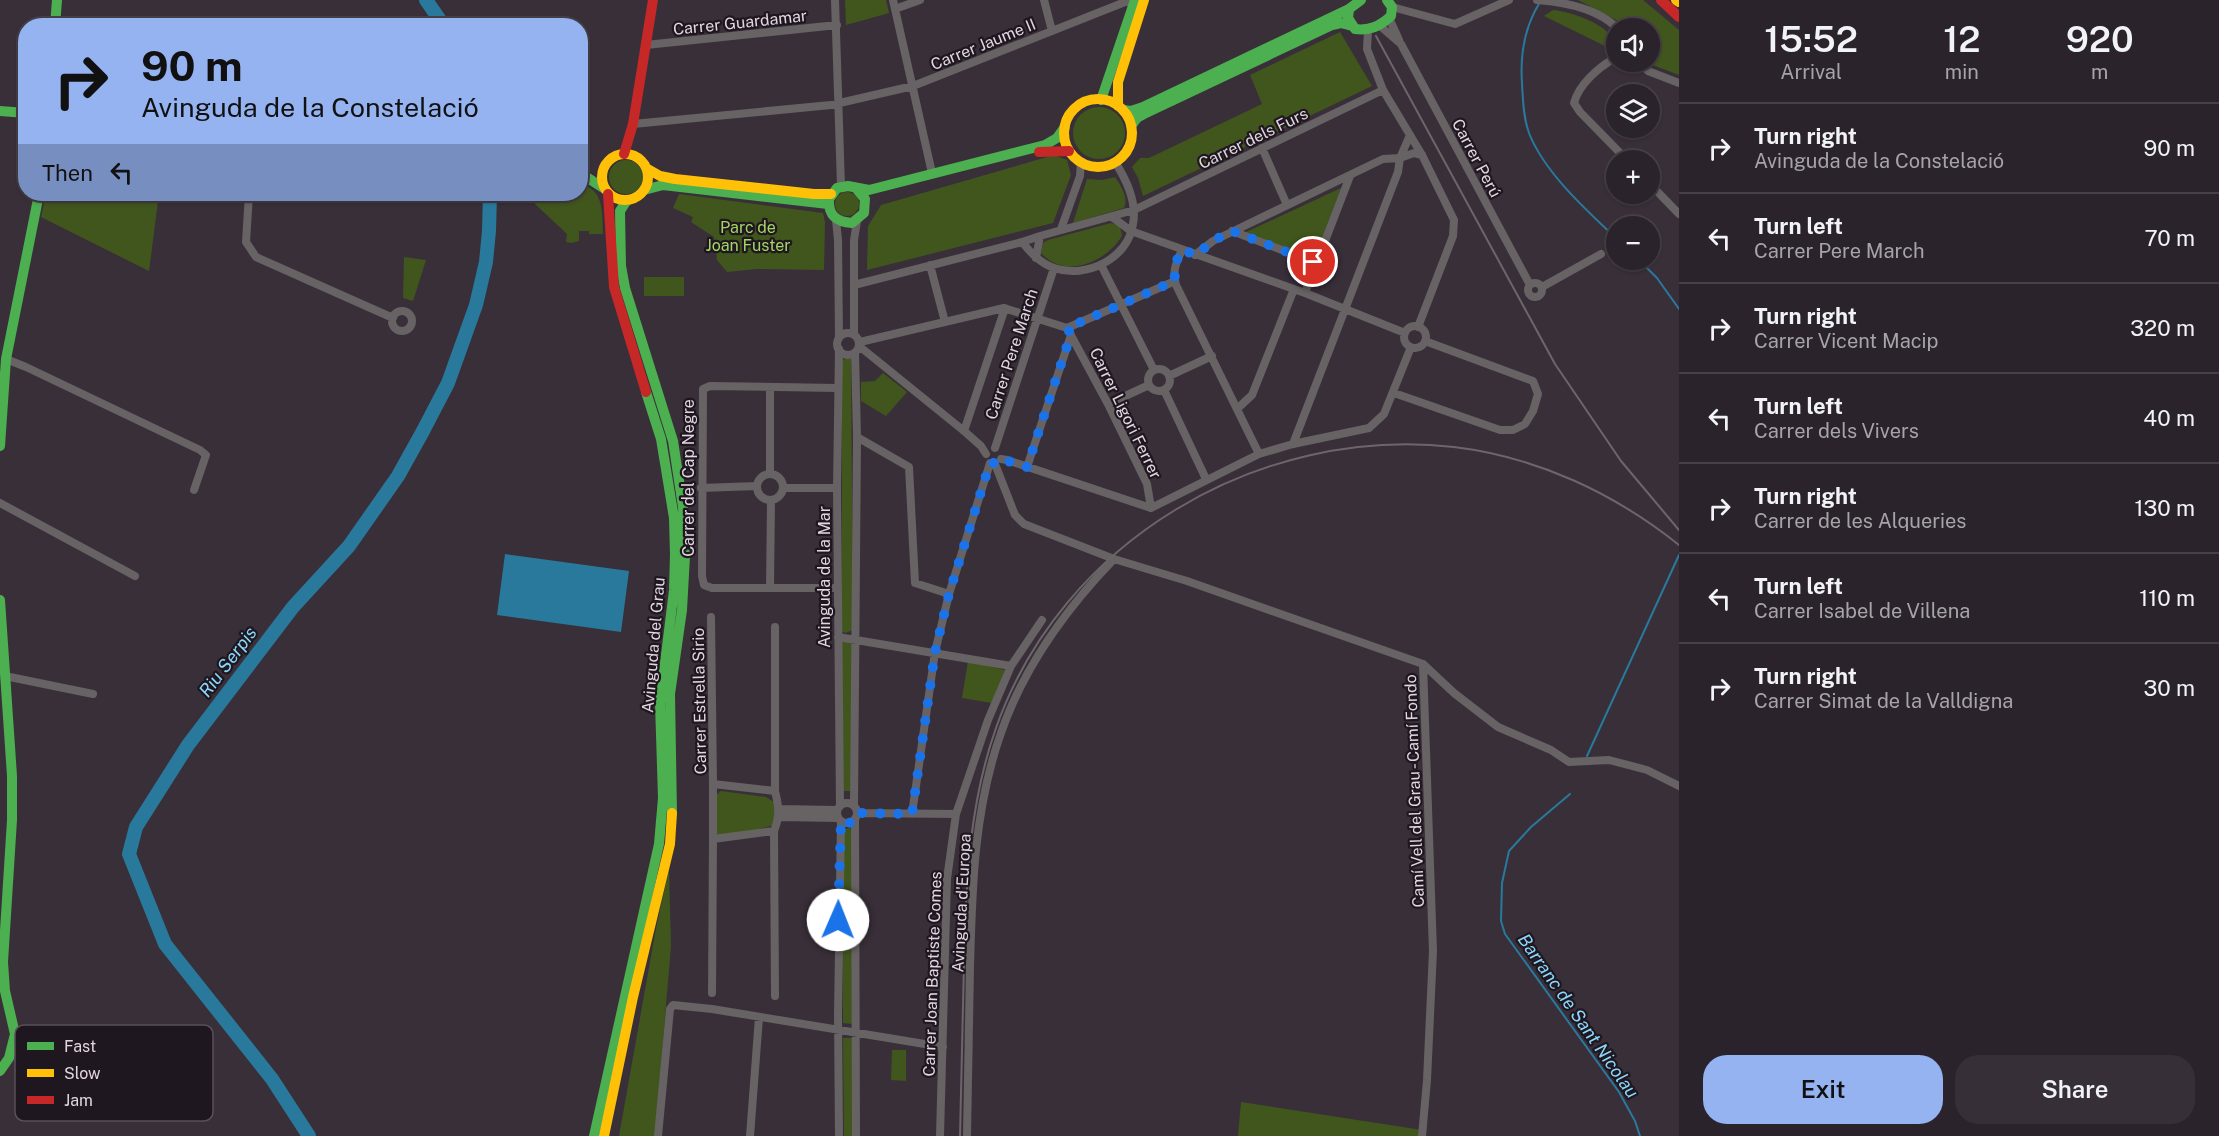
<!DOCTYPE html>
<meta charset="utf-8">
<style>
body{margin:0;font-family:"Public Sans",sans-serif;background:#372f37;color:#f1f3f6;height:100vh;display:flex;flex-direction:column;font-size:22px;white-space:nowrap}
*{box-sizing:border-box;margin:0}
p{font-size:20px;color:#a6a4a9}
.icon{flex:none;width:33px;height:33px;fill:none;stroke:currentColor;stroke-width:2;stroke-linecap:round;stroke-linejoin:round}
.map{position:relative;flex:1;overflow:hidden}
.sheet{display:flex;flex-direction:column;background:#2b232b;width:540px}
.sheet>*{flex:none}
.banner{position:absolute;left:18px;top:18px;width:570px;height:183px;border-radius:24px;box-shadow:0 2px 4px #0004,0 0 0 2px #474047;background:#95b2f1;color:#111;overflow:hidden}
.controls{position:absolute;left:1606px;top:18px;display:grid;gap:12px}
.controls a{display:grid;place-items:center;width:54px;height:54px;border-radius:50%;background:#2b232b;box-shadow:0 2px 4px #0004,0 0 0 2px #474047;font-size:30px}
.pin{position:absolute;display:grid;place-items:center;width:51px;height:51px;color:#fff;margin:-26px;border:3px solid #fff;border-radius:50%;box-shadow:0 2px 6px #0007}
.me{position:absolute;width:66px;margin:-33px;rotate:1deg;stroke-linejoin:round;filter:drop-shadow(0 0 4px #0008)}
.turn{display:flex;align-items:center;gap:21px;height:126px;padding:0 24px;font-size:27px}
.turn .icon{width:78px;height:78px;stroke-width:2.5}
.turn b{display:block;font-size:42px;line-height:51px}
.then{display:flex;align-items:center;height:57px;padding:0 24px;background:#0003;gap:12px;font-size:22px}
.eta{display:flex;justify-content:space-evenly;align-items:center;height:102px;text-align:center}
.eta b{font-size:36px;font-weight:600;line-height:42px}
.button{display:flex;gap:12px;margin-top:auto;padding:12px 24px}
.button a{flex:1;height:69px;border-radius:24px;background:#95b2f1;color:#111;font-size:24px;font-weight:600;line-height:69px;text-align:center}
.button a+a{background:#372f37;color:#f1f3f6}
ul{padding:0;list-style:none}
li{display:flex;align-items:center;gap:18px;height:90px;padding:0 24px;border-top:2px solid #474047}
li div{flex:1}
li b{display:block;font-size:22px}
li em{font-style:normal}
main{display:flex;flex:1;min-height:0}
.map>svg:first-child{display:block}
</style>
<main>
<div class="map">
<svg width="1679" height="1136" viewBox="0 0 1679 1136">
<rect width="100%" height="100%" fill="#392f39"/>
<path fill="#40561d" d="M845 0H886L889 13 846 25Z
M1578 0H1643L1679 30V75L1645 62H1650V28H1625L1616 20Z
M1553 10C1568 11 1606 23 1612 39L1609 48 1544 16Z
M1340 32 1372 86 1143 196 1138 178 1132 167 1140 158H1149L1262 104 1250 75Z
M1073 133a26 26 0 1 1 52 0a26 26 0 1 1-52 0Z
M1054 155 1067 160 1071 175 1053 223 867 270 868 226 881 205Z
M609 177a17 17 0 1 1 34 0a17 17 0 1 1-34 0Z
M1115 177C1121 186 1129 197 1124 208L1073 223 1087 179 1102 180Z
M581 185C605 189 602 215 603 234H589V231H579V241L571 243 566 242 567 234 535 204 534 194H580Z
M1341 188 1314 259 1244 233Z
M835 204a12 12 0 1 1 24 0a12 12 0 1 1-24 0Z
M46 194H159L149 271 41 217Z
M679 194 823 213 825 222 824 270 756 269 727 272 717 260 714 237 691 222 693 217 673 208Z
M1111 223 1120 226 1122 236C1106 262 1065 280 1041 253L1043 243 1048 240Z
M404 257 426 260 413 301 403 298Z
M644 277H684V296H644Z
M845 358H851L853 630 845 633 842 631V361Z
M883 373 907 392 886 416 861 401V382L875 381Z
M843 639 852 642V791H843L841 643Z
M968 661 1005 670 992 703 962 698Z
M721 791 766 797 774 802 776 814 774 825 756 830 719 835 715 833V796Z
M850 828 852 831V1024L843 1023V829Z
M669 869 671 946 655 1136H619L656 928Z
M843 1038H852V1136H844Z
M892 1050H906V1081L891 1080Z
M1241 1102 1422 1130V1136H1238Z"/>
<path fill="#29799c" d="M505 554 629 571 621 632 497 615Z"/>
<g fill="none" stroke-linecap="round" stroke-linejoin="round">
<path stroke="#29799c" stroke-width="2" d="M1540 2C1525 26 1520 55 1522 83 1523 99 1523 117 1529 133 1544 172 1587 211 1617 239
M1639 260 1657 278 1679 309
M1587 756 1679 555
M1570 794 1531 827 1509 851 1502 883 1501 921 1505 934 1619 1092 1635 1121 1640 1136"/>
<path stroke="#29799c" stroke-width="14" d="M426 0 444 26
M309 1136 272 1079 165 944 129 854 136 827 188 745 293 607 349 546 398 476 423 431 448 383 476 305 486 262 489 231 490 194"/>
<path stroke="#676264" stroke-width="8" d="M835 0 841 186
M893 0 932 173
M1044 0 1052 31
M1537 0C1564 2 1597 8 1617 28
M1392 7 1455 24 1509 0
M895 9 920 0
M1389 18 1399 40
M1379 25 1401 44 1530 285
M1368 30 1367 49 1383 90 1422 155 1454 220 1453 236 1418 327
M646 45 837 25
M1615 58C1599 67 1579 84 1574 103L1580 112 1627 160
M1618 62 1624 63 1628 62
M1639 62 1648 71 1679 83
M633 124 831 105 913 86 1125 2H1134
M1262 148 1287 205
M1650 184 1679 214
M249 194 246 242 256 257 393 318
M1112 217 1131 231 1305 293 1405 333
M836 220 838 240 839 338
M1061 229 1080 176 1081 162
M1232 231 1316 263
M1022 242 1040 236
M1182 250C1176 263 1172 271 1176 285L1259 454
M1195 255 1213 241 1383 159 1400 158 1414 153 1422 155
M1036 258 1040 236 1134 210 1383 90
M930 265 945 322
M1101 265 1154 370
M1528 290a7 7 0 1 1 14 0a7 7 0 1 1-14 0Z
M854 285 1022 242C1031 253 1040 263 1054 268 1086 279 1128 259 1133 224 1137 203 1126 179 1115 162
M1542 287 1601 254
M1305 293 1350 176
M392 321a10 10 0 1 1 20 0a10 10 0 1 1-20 0Z
M1404 337a11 11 0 1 1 22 0a11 11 0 1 1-22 0Z
M1067 328 1175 281
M837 344a11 11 0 1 1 22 0a11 11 0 1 1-22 0Z
M854 333V240L857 221
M860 342 1004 308 1067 328 1108 404 1147 484 1151 508
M859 346 964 431 981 446 986 454
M839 349 837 488 840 806
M6 359 26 367 200 450 206 455 194 490
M1148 380a11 11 0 1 1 22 0a11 11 0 1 1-22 0Z
M1169 376 1212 356
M837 388 710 386 703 389 702 576 704 585 712 588H838
M1164 390 1206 479
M1394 393 1500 430H1513L1525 424 1533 411 1538 394 1533 381 1425 341
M1108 404 1149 385
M1237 409 1252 395 1294 289
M964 431 1005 308
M857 437 909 467 915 583 949 594
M1293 444 1398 172 1400 158 1410 135
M995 448 1054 268
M1001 459 1007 460 1151 508
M995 464 1015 515 1024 524 1114 559 1187 581 1423 664 1454 693 1498 727 1551 750 1569 762 1609 760 1647 770 1679 786
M1027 467 1071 335
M770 474V387
M757 487a13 13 0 1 1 26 0a13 13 0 1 1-26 0Z
M701 488 757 486
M783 488H837
M0 503 135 576
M1151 508 1259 454 1293 444 1369 428 1384 414 1411 347
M770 588 771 500
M711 617 713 784
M838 637 1011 666
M5 676 93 694
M775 791V627
M837 813a10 10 0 1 1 20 0a10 10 0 1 1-20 0Z
M854 805 857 437 855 353
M779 809 837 810
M858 813 956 814
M912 814 935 652 949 594 990 463
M779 817 838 818
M855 820 856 1136
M774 831 713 839V784L775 791C779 807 780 816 774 831L775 996
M712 993 713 839
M658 1136 670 1009 673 1005 712 1009 943 1047
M750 1136 759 1017
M839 1136 838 1015 841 821
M940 1136 947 879 956 814 988 720 1011 666 1042 620
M967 1136C968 1080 969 1024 970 967 972 888 974 809 1001 733 1024 666 1065 610 1114 559
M1422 1136 1427 1080 1433 951 1423 664"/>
<path stroke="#4caf50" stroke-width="10" d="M1361 0 1349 9 1348 18 1355 29C1370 31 1380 26 1391 16L1392 7 1387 0
M55 26 57 0
M1101 100 1135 0
M1123 110 1131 111 1143 107 1349 9
M0 111 26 113
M1131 126 1137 118 1146 113 1332 25 1341 23 1352 26
M580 173 605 189
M856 188 865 199 864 213 852 223C837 222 828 216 829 199L837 188 848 186 869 190 1045 145 1057 138 1065 127
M644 190 663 185 828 204
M627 200 620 211 621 266 625 288 673 441 683 507 685 556 682 610 670 694 672 813
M0 446 6 359 39 194
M0 600 12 776V820L3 962 5 991 15 1034 9 1058 0 1071
M594 1136 659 844 663 798 660 703 674 590 675 554 674 518 661 439 646 392"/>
<path stroke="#ffc107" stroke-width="10" d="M1676 0 1679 2
M1064 133a34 34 0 1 1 68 0a34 34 0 1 1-68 0Z
M1118 106V82L1144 0
M602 177a23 23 0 1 1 46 0a23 23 0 1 1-46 0Z
M646 168 660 176 675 179 814 194H831
M604 1136 633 997 670 844 672 813"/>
<path stroke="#c62828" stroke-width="10" d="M1661 0 1679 17
M1039 152 1069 151
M624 154 633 124 653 0
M608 194 614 287 646 392"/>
<path stroke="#6c666b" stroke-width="2" d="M1376 36 1555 364 1621 461 1679 530
M960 1136C961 1078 963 1020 964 962 966 882 969 804 996 728 1061 542 1258 425 1454 447 1537 457 1614 493 1679 545"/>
</g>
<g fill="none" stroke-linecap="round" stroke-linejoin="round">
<path stroke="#1a73e8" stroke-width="10" stroke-dasharray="0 18" d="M838 920 841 821 851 823 855 820 858 813 912 814 935 652 949 594 990 463H997L1001 459 1027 467 1071 334 1067 328 1175 281 1174 266 1182 250 1196 255 1213 241 1232 231 1313 262"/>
</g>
<g text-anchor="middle" stroke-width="4.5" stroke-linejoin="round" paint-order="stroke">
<g font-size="16" fill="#e1d6e1" stroke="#1f171f">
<text transform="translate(740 22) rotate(-6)" y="6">Carrer Guardamar</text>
<text transform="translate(983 44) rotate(-22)" y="6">Carrer Jaume II</text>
<text transform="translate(1253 138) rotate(-26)" y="6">Carrer dels Furs</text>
<text transform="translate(1477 158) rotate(62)" y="6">Carrer Perú</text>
<text transform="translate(1011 354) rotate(-72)" y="6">Carrer Pere March</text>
<text transform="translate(1126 413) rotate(64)" y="6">Carrer Ligori Ferrer</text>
<text transform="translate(688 478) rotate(-90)" y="6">Carrer del Cap Negre</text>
<text transform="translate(824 577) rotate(-90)" y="6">Avinguda de la Mar</text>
<text transform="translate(653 645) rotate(-85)" y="6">Avinguda del Grau</text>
<text transform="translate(699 701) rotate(-91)" y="6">Carrer Estrella Sirio</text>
<text transform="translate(1414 791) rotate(-92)" y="6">Camí Vell del Grau - Camí Fondo</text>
<text transform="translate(961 903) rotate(-87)" y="6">Avinguda d'Europa</text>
<text transform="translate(932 974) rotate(-88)" y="6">Carrer Joan Baptiste Comes</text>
</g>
<g font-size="16" fill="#a4d663" stroke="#1f171f">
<text x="748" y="233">Parc de<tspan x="748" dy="18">Joan Fuster</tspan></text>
</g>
<g font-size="18" font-style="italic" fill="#8ad7fd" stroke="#1f171f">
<text transform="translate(228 662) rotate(-53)" y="6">Riu Serpis</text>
<text transform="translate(1578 1016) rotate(55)" y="6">Barranc de Sant Nicolau</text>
</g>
</g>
<rect x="15" y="1025" width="198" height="96" rx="9" fill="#1f171f" stroke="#595059" stroke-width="1.5"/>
<rect x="27" y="1042" width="27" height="8" fill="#4caf50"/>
<rect x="27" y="1069" width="27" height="8" fill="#ffc107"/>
<rect x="27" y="1096" width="27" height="8" fill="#c62828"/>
<g font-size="16" fill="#e1d6e1">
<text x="64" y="1052">Fast</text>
<text x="64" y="1079">Slow</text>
<text x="64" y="1106">Jam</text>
</g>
</svg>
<div class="controls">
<a><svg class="icon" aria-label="sound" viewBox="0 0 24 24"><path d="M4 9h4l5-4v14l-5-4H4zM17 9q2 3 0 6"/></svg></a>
<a><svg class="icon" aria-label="layers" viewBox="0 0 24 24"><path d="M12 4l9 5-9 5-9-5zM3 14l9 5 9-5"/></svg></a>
<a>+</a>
<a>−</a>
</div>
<div class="pin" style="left:1313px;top:262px;background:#d93025"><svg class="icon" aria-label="arrive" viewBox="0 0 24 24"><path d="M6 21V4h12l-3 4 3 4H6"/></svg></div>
<svg class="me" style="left:838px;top:920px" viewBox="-20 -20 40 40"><circle r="19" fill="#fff"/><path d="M0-13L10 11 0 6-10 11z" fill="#1a73e8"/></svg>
<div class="banner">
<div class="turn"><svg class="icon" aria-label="right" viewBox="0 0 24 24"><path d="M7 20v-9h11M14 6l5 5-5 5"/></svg><div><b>90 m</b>Avinguda de la Constelació</div></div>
<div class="then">Then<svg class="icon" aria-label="left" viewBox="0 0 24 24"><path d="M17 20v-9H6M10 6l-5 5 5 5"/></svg></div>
</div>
</div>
<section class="sheet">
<div class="eta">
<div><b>15:52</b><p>Arrival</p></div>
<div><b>12</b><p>min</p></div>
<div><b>920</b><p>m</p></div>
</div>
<ul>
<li><svg class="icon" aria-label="right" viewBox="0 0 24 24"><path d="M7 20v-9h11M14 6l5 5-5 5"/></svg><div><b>Turn right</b><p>Avinguda de la Constelació</p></div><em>90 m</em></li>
<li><svg class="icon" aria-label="left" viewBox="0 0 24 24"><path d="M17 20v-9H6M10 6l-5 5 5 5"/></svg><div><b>Turn left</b><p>Carrer Pere March</p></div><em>70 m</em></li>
<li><svg class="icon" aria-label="right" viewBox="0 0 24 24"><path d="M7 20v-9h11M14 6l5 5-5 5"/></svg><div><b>Turn right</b><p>Carrer Vicent Macip</p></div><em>320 m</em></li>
<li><svg class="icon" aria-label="left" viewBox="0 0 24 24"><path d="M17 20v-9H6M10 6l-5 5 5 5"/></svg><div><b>Turn left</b><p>Carrer dels Vivers</p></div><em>40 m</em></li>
<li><svg class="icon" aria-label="right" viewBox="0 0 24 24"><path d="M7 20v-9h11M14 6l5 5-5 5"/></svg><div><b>Turn right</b><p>Carrer de les Alqueries</p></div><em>130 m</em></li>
<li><svg class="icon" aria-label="left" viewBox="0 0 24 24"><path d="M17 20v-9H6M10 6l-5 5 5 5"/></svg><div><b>Turn left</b><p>Carrer Isabel de Villena</p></div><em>110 m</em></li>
<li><svg class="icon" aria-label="right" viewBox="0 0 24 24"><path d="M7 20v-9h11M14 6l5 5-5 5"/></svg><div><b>Turn right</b><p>Carrer Simat de la Valldigna</p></div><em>30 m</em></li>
</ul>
<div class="button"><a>Exit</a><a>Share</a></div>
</section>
</main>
